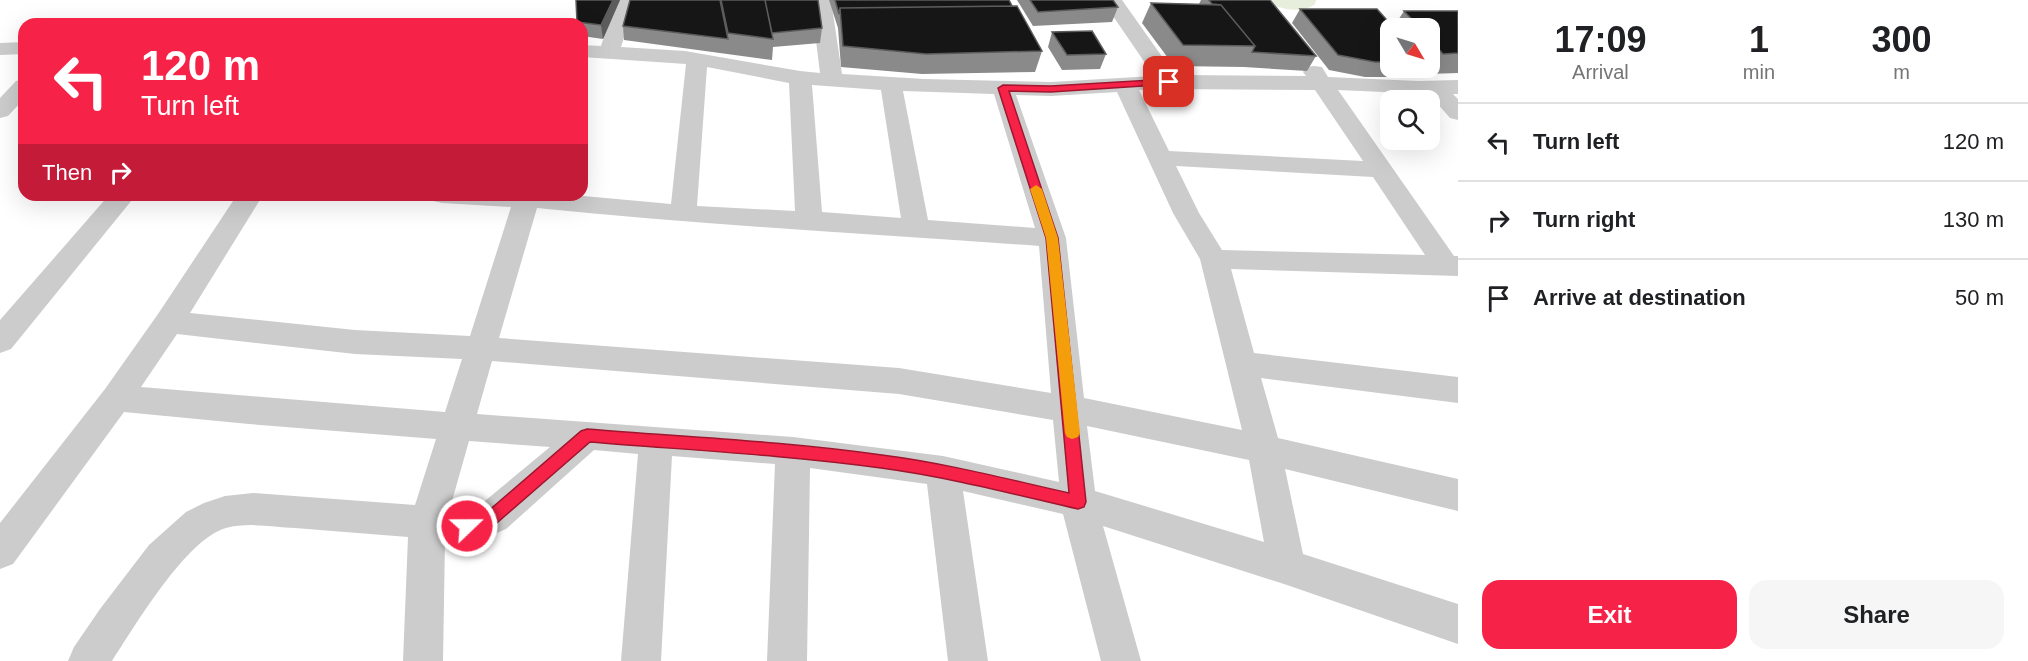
<!DOCTYPE html>
<style>
body{margin:0;font-family:Helvetica,sans-serif;background:#f6f6f6;color:#202124;height:100vh;display:flex;flex-direction:column;font-size:22px;white-space:nowrap}
*{box-sizing:border-box;margin:0}
p{font-size:20px;color:#757577}
.icon{flex:none;width:33px;height:33px;fill:none;stroke:currentColor;stroke-width:2;stroke-linecap:round;stroke-linejoin:round}
.map{position:relative;flex:1;overflow:hidden}
.panel{display:flex;flex-direction:column;background:#fff;width:570px}
.panel>*{flex:none}
.guide{position:absolute;left:18px;top:18px;width:570px;height:183px;border-radius:18px;box-shadow:0 6px 24px #0002;background:#f62247;color:#fff;overflow:hidden}
.needle{width:39px;rotate:128deg}
.buttons{position:absolute;left:1380px;top:18px;display:grid;gap:12px}
.buttons a{display:grid;place-items:center;width:60px;height:60px;border-radius:12px;background:#fff;box-shadow:0 6px 24px #0002;font-size:30px}
.pin{position:absolute;display:grid;place-items:center;width:51px;height:51px;color:#fff;margin:-26px;border-radius:12px;box-shadow:0 3px 9px #0006}
.me{position:absolute;width:66px;margin:-33px;rotate:68deg;stroke-linejoin:round;filter:drop-shadow(0 0 4px #0008)}
.turn{display:flex;align-items:center;gap:21px;height:126px;padding:0 24px;font-size:27px}
.turn .icon{width:78px;height:78px;stroke-width:2.5}
.turn b{display:block;font-size:42px;line-height:51px}
.then{display:flex;align-items:center;height:57px;padding:0 24px;background:#0003;gap:12px;font-size:22px}
.eta{display:flex;justify-content:space-evenly;align-items:center;height:102px;text-align:center}
.eta b{font-size:36px;font-weight:800;line-height:42px}
.cta{display:flex;gap:12px;margin-top:auto;padding:12px 24px}
.cta a{flex:1;height:69px;border-radius:18px;background:#f62247;color:#fff;font-size:24px;font-weight:800;line-height:69px;text-align:center}
.cta a+a{background:#f6f6f6;color:#202124}
ul{padding:0;list-style:none}
li{display:flex;align-items:center;gap:18px;height:78px;padding:0 24px;border-top:2px solid #e0e0e0}
li div{flex:1}
li b{display:block;font-size:22px}
li em{font-style:normal}
main{display:flex;flex:1;min-height:0}
.map>svg:first-child{display:block}
</style>
<main>
<div class="map">
<svg width="1458" height="661" viewBox="0 0 1458 661">
<rect width="100%" height="100%" fill="#fff"/>
<path fill="#e7eedc" d="M1260 0H1316L1315 4C1299 16 1277 7 1260 0Z"/>
<g fill="none" stroke-linecap="round" stroke-linejoin="round">
<path fill="#ccc" fill-rule="evenodd" d="M616 0H636L621 47 685 51 800 71 820 73 811 0H831L842 74 924 79 1051 82 1154 76 1102 0H1122L1175 75 1306 76 1303 72 1306 67 1314 66 1322 67 1328 77 1418 81 1458 80V94H1453L1458 99V120L1450 118 1429 94 1338 90 1454 256H1458V276L1231 269 1254 353 1458 377V403L1261 378 1278 438 1458 479V511L1285 469 1303 554 1458 604V644L1287 585 1103 526 1141 661H1101L1063 514 963 491 988 661H948L927 484 810 468 807 661H767L775 464 672 456 661 661H621L638 454 594 450 506 529 474 543 445 540 443 661H403L408 537C370 534 332 531 295 528 273 527 248 522 226 528 186 539 135 626 112 661H68L74 647 100 609 149 545 186 512 204 503 225 496 253 493 415 505 436 439 249 424 124 412 13 564 0 569V523L105 389 158 314 237 195H263L190 313 355 330 470 336 511 207 442 203 433 201 429 195H573L671 204 686 64 582 57V45L601 46ZM707 67 789 83 795 211 697 206ZM812 85 881 90 901 218 822 212ZM1169 89 1315 90 1363 161 1169 151 1139 90ZM903 91 994 94 1035 228 928 220ZM1117 92 1173 213 1200 259 1242 430 1084 398 1066 238 1016 95 1051 96ZM1176 166 1373 177 1425 255 1222 250 1199 213ZM537 208C704 225 872 234 1039 246L1051 393 899 368 499 338ZM177 334 355 354 462 359 445 412 141 387ZM492 361 899 394 1053 420 1059 482 943 456 793 437 477 414ZM1087 426 1249 460 1264 542 1095 491ZM469 441 550 447 480 505 472 509 450 508Z
M24 42V54L0 55V43Z
M24 79V99L8 116 0 118V98L16 81Z
M109 195H136L11 349 0 353V320Z"/>
</g>
<path fill="#8a8a8a" d="M576 0H620L603 39 582 36V24H577Z
M630 0H818L822 28 820 43 773 47 772 60 624 40 623 26Z
M829 0H1009L1042 51 1035 72 922 74 841 67 838 28Z
M1017 0H1113L1118 7 1112 22 1033 26Z
M1201 0H1270L1316 56 1307 71 1244 67 1174 66 1142 23 1151 3 1199 4Z
M1300 9 1393 28 1404 11H1458V73L1427 74 1422 68H1430V28H1390V68H1421L1414 77H1365L1329 70 1292 23Z
M1052 32 1106 54 1100 69 1062 70 1048 47Z"/>
<path fill="#5c5c5c" d="M613 0H620L603 39 601 25Z"/>
<path fill="#161616" stroke="#5c5c5c" stroke-width="1.5" d="M576 0H613L601 25 577 22Z
M630 0H720L728 39 623 26Z
M721 0H765L773 39 728 33Z
M765 0H818L822 28 772 33Z
M835 0H1009L1012 6 840 8 839 14Z
M1030 0H1113L1118 7 1038 12Z
M1209 0H1270L1316 56 1252 52 1255 46 1221 5 1212 4Z
M1151 3 1221 5 1255 46 1183 45Z
M1017 6 1042 51 926 54 843 46 840 8Z
M1300 9H1377L1394 28H1390V62H1375L1338 55Z
M1404 11H1458V53L1443 54 1430 39V28H1420Z
M1092 31 1106 54 1067 55 1052 32Z"/>
<path fill="#f62247" stroke="#a0162e" stroke-width="1.5" d="M1169 79 1173 80V84L1051 92 1009 91 1058 238 1086 502 1084 507 1078 509C1013 494 948 477 881 468 785 455 687 450 590 442L498 522C488 529 474 536 461 532L459 526 461 521 487 512 581 431 587 429C685 437 784 441 882 455 945 463 1007 479 1069 493L1046 238 998 88 1003 85 1051 86Z"/>
<path fill="#f59e0b" d="M1036 185 1042 189 1058 238 1080 433 1078 437 1072 439 1067 437 1065 433 1046 238 1030 189Z"/>
</svg>
<div class="buttons">
<a><svg class="needle" viewBox="-14 -14 28 28"><path d="M0-13l5 13h-10z" fill="#e53935"/><path d="M0 13l5-13h-10z" fill="#757577"/></svg></a>
<a><svg class="icon" aria-label="search" viewBox="0 0 24 24"><circle cx="10" cy="10" r="6"/><path d="M15 15l6 6"/></svg></a>
</div>
<div class="pin" style="left:1169px;top:82px;background:#d93025"><svg class="icon" aria-label="arrive" viewBox="0 0 24 24"><path d="M6 21V4h12l-3 4 3 4H6"/></svg></div>
<svg class="me" style="left:467px;top:526px" viewBox="-20 -20 40 40"><circle r="17" fill="#f62247" stroke="#fff" stroke-width="3"/><path d="M0-11L8 9 0 5-8 9z" fill="#fff"/></svg>
<div class="guide">
<div class="turn"><svg class="icon" aria-label="left" viewBox="0 0 24 24"><path d="M17 20v-9H6M10 6l-5 5 5 5"/></svg><div><b>120 m</b>Turn left</div></div>
<div class="then">Then<svg class="icon" aria-label="right" viewBox="0 0 24 24"><path d="M7 20v-9h11M14 6l5 5-5 5"/></svg></div>
</div>
</div>
<section class="panel">
<div class="eta">
<div><b>17:09</b><p>Arrival</p></div>
<div><b>1</b><p>min</p></div>
<div><b>300</b><p>m</p></div>
</div>
<ul>
<li><svg class="icon" aria-label="left" viewBox="0 0 24 24"><path d="M17 20v-9H6M10 6l-5 5 5 5"/></svg><div><b>Turn left</b></div><em>120 m</em></li>
<li><svg class="icon" aria-label="right" viewBox="0 0 24 24"><path d="M7 20v-9h11M14 6l5 5-5 5"/></svg><div><b>Turn right</b></div><em>130 m</em></li>
<li><svg class="icon" aria-label="arrive" viewBox="0 0 24 24"><path d="M6 21V4h12l-3 4 3 4H6"/></svg><div><b>Arrive at destination</b></div><em>50 m</em></li>
</ul>
<div class="cta"><a>Exit</a><a>Share</a></div>
</section>
</main>
